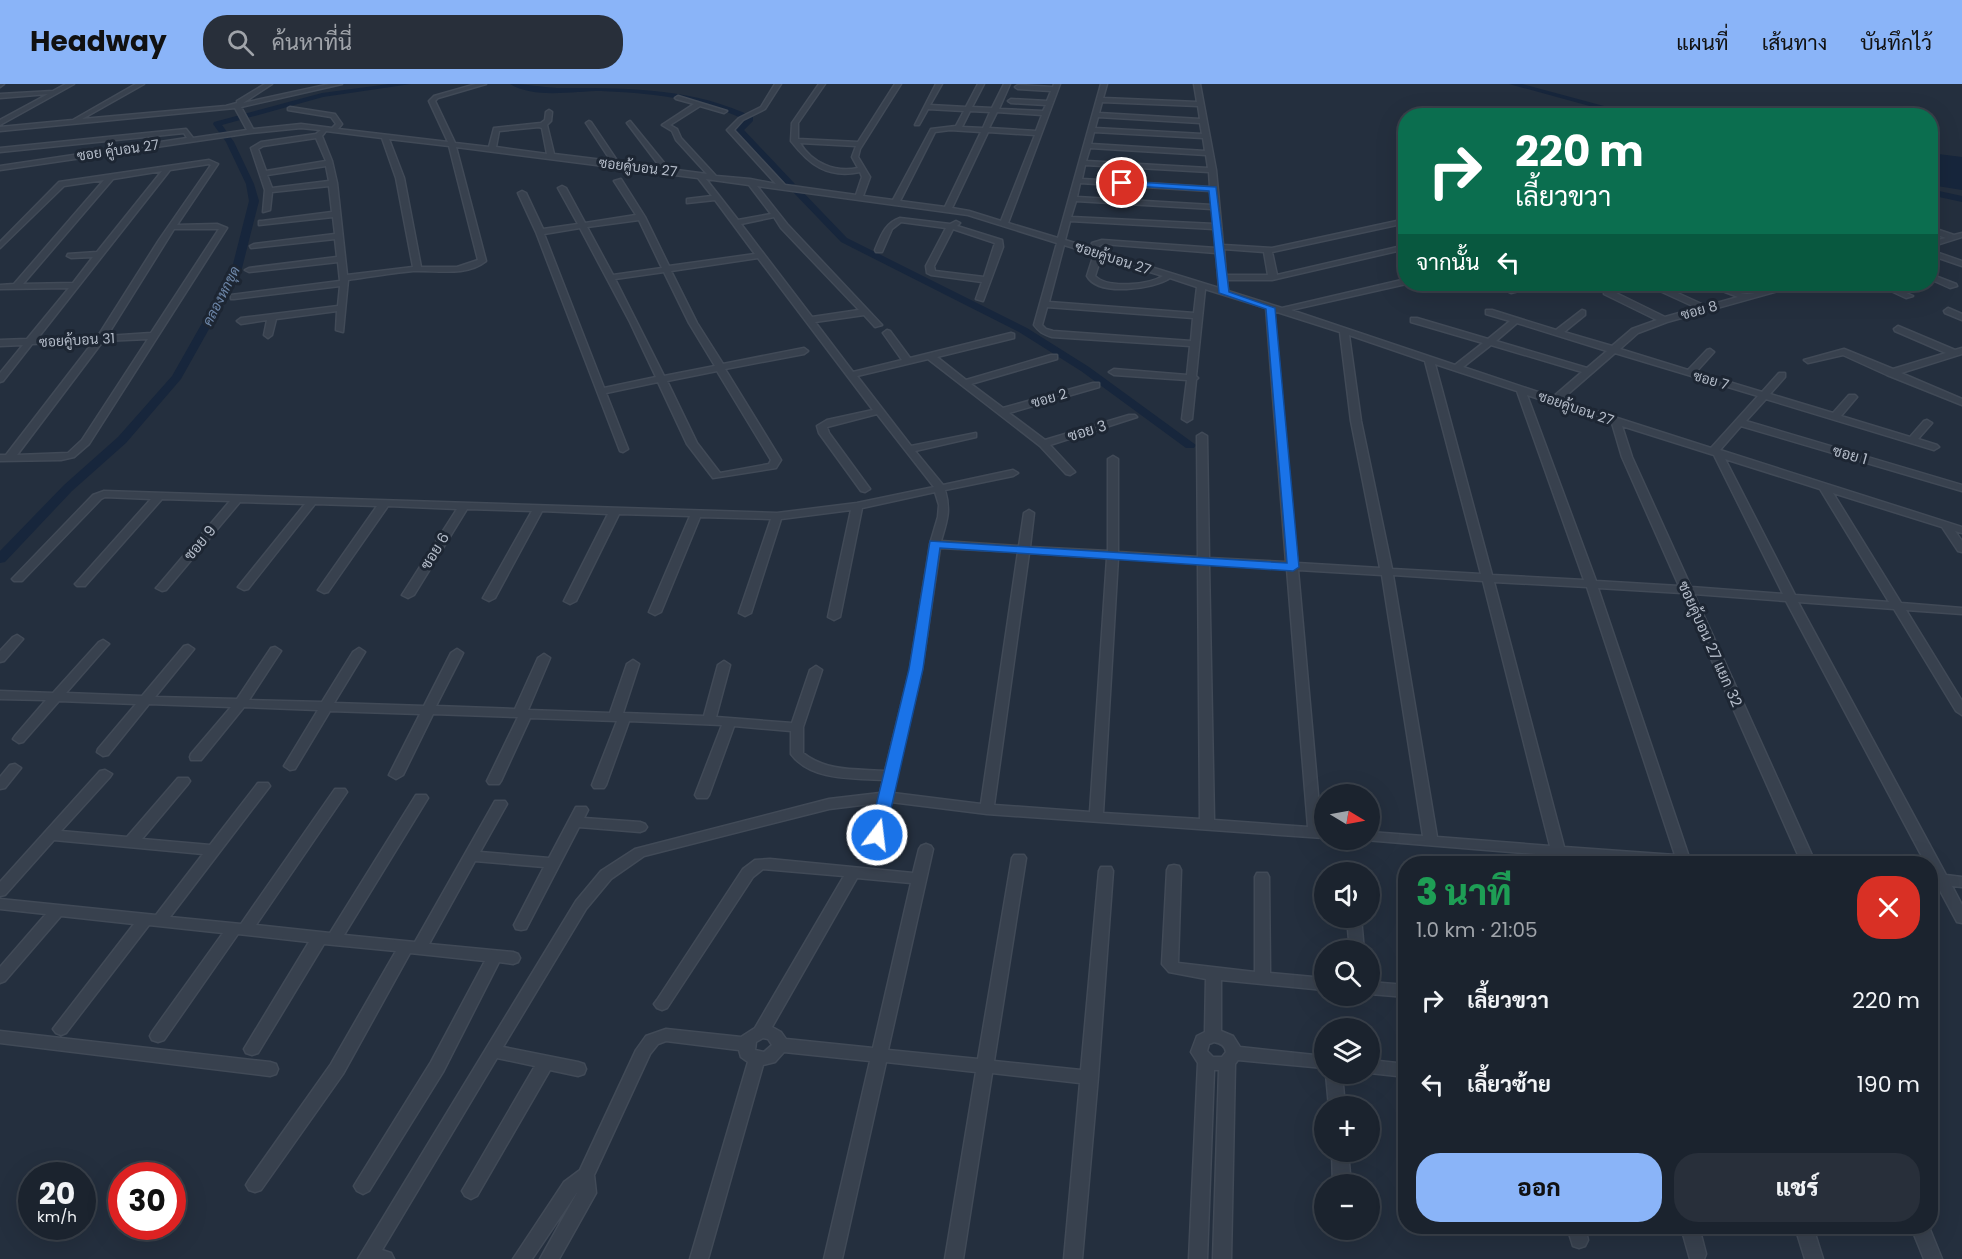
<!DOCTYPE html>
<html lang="th">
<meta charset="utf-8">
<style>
body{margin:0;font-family:Poppins,Sarabun,sans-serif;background:#282f3a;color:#f1f3f6;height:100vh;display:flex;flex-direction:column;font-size:22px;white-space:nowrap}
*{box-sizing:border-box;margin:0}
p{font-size:20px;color:#a0a4aa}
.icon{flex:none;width:33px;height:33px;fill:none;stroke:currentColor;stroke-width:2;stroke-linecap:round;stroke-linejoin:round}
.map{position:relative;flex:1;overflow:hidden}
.drawer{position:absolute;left:1398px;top:772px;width:540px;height:378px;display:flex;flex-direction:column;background:#1b232e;border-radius:24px;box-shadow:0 6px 24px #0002,0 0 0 2px #39404a}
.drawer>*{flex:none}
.banner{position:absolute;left:1398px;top:24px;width:540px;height:183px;border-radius:24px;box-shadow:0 6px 24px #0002,0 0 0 2px #39404a;background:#0b6e4f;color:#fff;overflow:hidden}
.needle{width:39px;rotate:100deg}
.buttons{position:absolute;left:1314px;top:700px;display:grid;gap:12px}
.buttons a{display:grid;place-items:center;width:66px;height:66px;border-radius:50%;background:#1b232e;box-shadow:0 6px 24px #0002,0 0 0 2px #39404a;font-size:30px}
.speed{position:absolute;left:18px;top:1078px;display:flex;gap:12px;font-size:30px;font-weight:700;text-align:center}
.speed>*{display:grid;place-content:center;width:78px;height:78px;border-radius:50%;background:#1b232e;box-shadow:0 6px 24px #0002,0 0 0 2px #39404a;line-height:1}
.speed small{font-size:15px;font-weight:400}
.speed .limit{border:9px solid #d22;background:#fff;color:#111}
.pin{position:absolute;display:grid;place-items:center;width:51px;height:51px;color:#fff;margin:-26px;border:3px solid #fff;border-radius:50%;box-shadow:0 2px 6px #0007}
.me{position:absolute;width:66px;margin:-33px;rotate:15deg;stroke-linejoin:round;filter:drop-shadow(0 0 4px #0008)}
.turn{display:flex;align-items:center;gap:21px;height:126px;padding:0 18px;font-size:27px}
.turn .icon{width:78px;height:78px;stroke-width:2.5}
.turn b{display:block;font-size:42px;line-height:51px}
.then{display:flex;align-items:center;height:57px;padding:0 18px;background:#0003;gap:12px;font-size:22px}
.round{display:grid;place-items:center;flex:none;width:63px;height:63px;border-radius:24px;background:#282f3a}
.head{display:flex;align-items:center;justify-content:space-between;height:102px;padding:0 18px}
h1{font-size:36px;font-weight:800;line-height:45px;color:#1e9e55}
.button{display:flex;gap:12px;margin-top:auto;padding:12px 18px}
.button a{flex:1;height:69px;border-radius:24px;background:#8ab4f8;color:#111;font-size:24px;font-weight:800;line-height:69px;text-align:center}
.button a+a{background:#282f3a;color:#f1f3f6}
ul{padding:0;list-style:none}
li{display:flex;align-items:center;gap:18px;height:84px;padding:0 18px}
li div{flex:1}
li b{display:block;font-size:22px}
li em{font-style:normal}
header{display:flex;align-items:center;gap:36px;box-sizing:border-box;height:84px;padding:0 30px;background:#8ab4f8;color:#111}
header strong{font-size:28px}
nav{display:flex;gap:33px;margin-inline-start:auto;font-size:21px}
.search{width:420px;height:54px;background:#282f3a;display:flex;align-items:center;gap:15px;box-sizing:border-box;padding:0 21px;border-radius:24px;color:#a0a4aa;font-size:22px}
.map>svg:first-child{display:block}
</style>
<header>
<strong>Headway</strong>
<div class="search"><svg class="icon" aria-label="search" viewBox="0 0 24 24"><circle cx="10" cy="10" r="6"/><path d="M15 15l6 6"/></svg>ค้นหาที่นี่</div>
<nav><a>แผนที่</a><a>เส้นทาง</a><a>บันทึกไว้</a></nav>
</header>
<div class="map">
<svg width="1962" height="1175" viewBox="0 0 1962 1175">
<rect width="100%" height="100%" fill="#242f3e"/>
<path fill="#17263c" d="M1930 69 1962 73V106L1931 101Z"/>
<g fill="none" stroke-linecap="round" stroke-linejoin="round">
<path fill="#17263c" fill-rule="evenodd" d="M389 0H411L323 13 222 41 234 58 254 100 259 117 241 188 181 295 126 359 72 407 5 478 0 479V467L64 401 118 353 172 292 231 188 249 117 246 100 226 58 213 40 214 38 322 9Z
M510 0C526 0 541 3 557 4 623 4 692 3 753 33V37L744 46 795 100 788 102 736 48V44L745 36C701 14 649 9 601 7 574 7 534 15 510 0Z
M1509 0H1522L1641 32H1626Z
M793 104H799L847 154 1027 244 1089 283 1196 361 1194 364H1186L1081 287 1019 248 841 158 793 108Z
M1930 105 1962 112V118L1930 111Z"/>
</g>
<path fill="#4b5868" stroke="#5c6777" stroke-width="1.5" d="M1780 28 1793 32H1771Z"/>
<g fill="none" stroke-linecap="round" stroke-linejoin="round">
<defs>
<path id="street" d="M0 0H4L0 3Z
M66 0H74L0 41V36L48 10 0 14V10L53 7Z
M136 0H144L82 35 226 22 237 19V17L265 0H272L243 19 330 0H342L241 23 253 45 301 40 332 44 336 40 331 33 288 26V24L290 23 335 30 342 40 338 45 448 58 429 17 434 12 476 0H486L438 14 435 17 455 59 489 63 494 44 541 39 545 36 546 28 549 26 552 28 551 37 547 41 554 70 611 77 586 39 589 37 591 38 618 78 661 84 627 39 630 37 669 85 707 90 676 56 672 47 662 41 694 20 676 15 675 14 678 12 727 27 724 29 700 22 670 41 677 45 681 54 716 92 750 95 776 100 727 46 739 34 761 23 775 0H781L765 25 743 36 734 46 785 101 856 111 862 93 860 88C827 95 809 80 791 57L792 39 819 0H825L798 39V55L858 58 895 0H901L860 65 858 73 870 93 863 112 893 116 931 45 956 42 964 27 928 25 919 41H915L936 0H942L930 21 966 23 978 0H984L972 23 992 24 1004 0H1010L999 25 1043 27 1046 21 1011 19 1008 17 1011 15 1047 17 1051 7 1018 5 1015 3 1018 1 1053 3 1054 0H1060L1008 139 1058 154 1101 0H1107L1103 14 1197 18 1194 0H1200L1216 86 1223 161 1272 164 1406 135V139L1272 168 1277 191 1406 161V165L1272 196H1227L1228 207 1282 224 1406 195V200L1291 226 1455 281 1483 259 1411 238V234H1417L1488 255 1510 237 1486 230V226H1492L1556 246 1582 226 1585 227V231L1564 248 1612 262 1632 245 1657 236 1604 210V206H1610L1665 233 1697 224 1649 202 1648 200H1658L1706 222 1738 213 1710 202 1709 200C1723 200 1733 209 1746 210 1756 211 1781 200 1797 200L1796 202 1667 238 1638 249 1620 265 1688 286 1707 266 1710 265 1714 268 1696 288 1762 308 1779 289H1785V293L1770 310 1833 329 1849 311H1855L1857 313 1841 332 1910 353 1924 337 1927 336 1932 339 1918 355 1937 361 1939 363 1934 366 1766 315 1746 337 1962 401V407L1741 342 1720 366 1962 443V449L1955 447 1962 457V468L1958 467 1942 443 1833 409 1901 519 1962 524V530L1906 526 1962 617V631L1956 627 1894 525 1798 518 1946 791 1962 793V803L1952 802 1962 821V839L1957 838 1937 801 1930 800V780H1926L1786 517 1694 510 1816 780H1802L1682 509 1598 504 1689 773 1722 775 1727 776 1729 780H1658L1365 756H1370V748L1423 752 1382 491 1298 486 1321 744H1324V754L987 730 891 718 884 751 882 754H872L870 751 878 719 829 725 644 772 611 795 586 825 503 963 578 978 584 980 586 985 584 990 578 992 550 986 477 1112 471 1115 465 1112 462 1107 465 1102 535 982 497 974 382 1166 391 1169 394 1175H358L576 817 601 787 635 765 829 715 880 709 883 696C853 694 811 697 791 670V647L734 642 709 711 707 714H697L695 711 722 641 629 637 606 701 604 704H594L592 701 617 637 530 634 501 697 499 700H489L487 697 518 633 433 630 403 691 396 695 389 691 420 630 330 627 295 685 290 686 284 682 318 626 244 623 201 676H191L190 673 191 670 231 623 149 620 108 671 103 672 97 668 98 665 136 620 59 617 23 658 19 659 13 655 15 652 46 616 0 615V607L53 609 99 558 103 556 109 560 107 562 66 609 142 612 184 562 188 561 194 565 155 613 237 615 271 564 275 563 281 567 249 616 322 618 353 568 359 564 365 568 334 619 424 622 451 569 457 565 463 569 436 622 515 625 538 574 544 570 550 574 528 626 610 629 627 580 633 576 639 580 623 629 704 632 718 581 724 577 730 581 716 633 792 639 810 586 816 582 822 586 803 643V669C827 688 857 685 885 687L910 585 930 460 938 433 939 421 935 408 862 424 840 533 834 536 828 533 851 426 781 435 751 529 745 532 739 529 771 435 700 433 661 528 655 531 649 528 690 432 619 430 576 517 570 520 564 517 608 430 542 427 495 514 489 517 483 514 532 427 467 425 414 511 408 514 402 511 457 425 388 422 328 508 324 509 318 506 377 422 315 420 248 505 244 506 238 503 305 420 240 418 166 506 162 507 156 504 158 502 230 417 162 415 85 502H77L75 500 77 498 151 415 105 413 101 415 22 497H14L12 495 14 493 93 411 104 407 777 429 857 419 934 403 877 330 827 343 829 349 870 405 865 408 861 407 819 349 817 342 827 336 873 326 758 174 671 187 697 239 723 280 804 264 808 267 804 270 725 285 781 376 776 384 713 394 687 360 658 298 606 309 628 365 623 368 620 367 536 148 518 109 522 107 526 109 543 145 578 140 558 104 562 102 566 104 585 139 636 131 614 97 621 95 645 133 669 182 755 170 715 116 687 119V115L712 112 698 94 456 63 486 177C466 193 437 186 413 187 391 189 369 193 348 196L343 248 336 246 337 227 276 235 272 251 268 254 264 251 267 236 241 240 237 237 241 234 338 222 340 202 234 215H231V211L340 197 338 178 249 188 245 186 249 184 337 173 335 155 251 164 250 162 254 160 335 150 333 133 259 141V137H262L332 128 329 102 272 108 270 126 263 128 265 106 251 64 261 58 316 50 321 46 301 44 251 49 0 86V82L187 54 184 49 0 68V64L186 45 193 54 247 46 235 24 0 47V43L73 36ZM1102 18 1198 22 1200 35 1099 29ZM970 27 990 28 983 44 962 43ZM997 28 1042 31 1036 47 989 44ZM1098 33 1200 39 1202 50 1095 44ZM539 43 542 44 547 70 496 63 499 47ZM950 46 981 48 945 123 900 117 935 48ZM326 47 382 54 396 94 413 183 347 191 337 99 332 77 322 52ZM988 48 1035 51 1001 137 969 127 952 124ZM1094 48 1203 54 1205 67 1091 60ZM316 54 326 77 266 87 258 65 263 62ZM389 55 449 62 478 176 457 183H421L404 94ZM800 59 856 62 852 73 858 84C835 89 812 79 800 59ZM1090 64 1206 71 1208 84 1086 77ZM1085 81 1209 88 1210 103 1082 95ZM326 82 329 97 272 104 267 91ZM706 95 749 101 771 130 738 136ZM1080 99 1210 107 1212 121 1077 113ZM757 102 968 131 1057 159 1034 241C1039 248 1043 250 1052 253L1190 262 1187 291 1114 285 1109 288 1114 291 1187 296 1182 335 1187 338 1192 335 1196 296 1198 294 1196 292 1205 205 1266 224 1286 478 1209 474 1207 352 1202 349 1197 352 1198 473 1118 468V375L1113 372 1108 375V467L1030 463 1034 429 1029 426 1024 429 1019 462 941 457C947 437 951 427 945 406L1013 392 1018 389 1013 386 943 401 915 367 976 353V349L911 362 857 292 928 275 1040 362 1066 390 1070 391 1075 388 1050 361 1137 333 1135 331H1129L1045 356 1009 329 1099 303V299H1093L1003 324 971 300 1057 275V271H1051L966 296 937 273 1014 254V250L1011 249 910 274 890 247 887 246 883 249 902 276 853 288 815 238 864 231 875 243 882 241 787 140ZM1076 117 1212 125 1214 140 1071 133ZM774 133 781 144 859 226 812 233 741 140ZM639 136 662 184 613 191 587 143ZM1070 137 1214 145 1216 164 1102 156 1092 159 1091 164 1065 156ZM580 144 630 238 656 293 604 304 544 150ZM1103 160 1216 169 1219 204 1099 167V162ZM1064 161 1094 170 1087 192C1098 213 1154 205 1170 194L1197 203 1194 229 1049 218ZM1224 165 1264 168 1268 191H1226ZM1101 173 1163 192C1149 201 1107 205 1095 192ZM664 188 689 239 715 282 664 292 615 195ZM1047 223 1193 234 1191 257 1053 247 1046 245 1042 241ZM1274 227 1340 248 1351 337 1380 484 1297 479ZM1517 239 1607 267 1587 284 1496 257ZM1349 251 1425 277 1481 490 1392 485 1361 337ZM1491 261 1582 288 1553 313 1463 283ZM1615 269 1758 312 1711 364 1561 316ZM1435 280 1517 307 1584 496 1492 491ZM717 287 771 376 769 380 720 389 697 359 667 297ZM1527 311 1612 339 1622 373 1679 502 1596 497ZM1622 342 1714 371 1783 510 1691 503 1632 373ZM1725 375 1820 405 1889 518 1795 511ZM940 464 1018 468 981 720 893 709 922 585ZM1029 469 1107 474 1090 728 994 721ZM1118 474 1198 479 1200 735 1103 729ZM1209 480 1287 485 1308 743 1214 736ZM1393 491 1483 497 1550 762 1437 753ZM1494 498 1587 503 1675 771 1564 763Z
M209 76 218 80 177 141 217 140 227 144 89 360 74 373 61 376 0 377V371H6L94 257 32 260 3 297 0 298V289L23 261 0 262V256L27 255 69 204 0 205V201L14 200 104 96 64 102 0 164V158L59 98ZM209 80 211 81 159 156 98 252 37 255 170 86ZM162 87 97 168 68 170 67 172 71 174 93 173 73 199 23 200 113 95ZM174 145H219L151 249 107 252ZM148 255 82 356 68 369 17 371 103 257Z
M900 134 950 140 956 137 960 139 957 142 1002 156 1003 163 983 217 976 215 982 198 931 191 927 189 926 182 946 144 901 138 892 145 882 168H876L875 166C881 152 885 139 900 134ZM953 145 995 159 984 193 935 187 934 182Z
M1930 143 1954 151 1962 149V153L1930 163V158L1946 154 1930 148Z
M1930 166 1962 177V182L1930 171Z
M1930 190 1956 200 1957 202 1950 204 1930 195Z
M1493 200C1503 199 1504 203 1512 204 1520 205 1535 199 1546 200L1511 209Z
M1876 200H1886L1913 212 1906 214Z
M1948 224 1962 230V236L1945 229 1944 227Z
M1898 242 1955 266 1962 264V270L1901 289 1962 315V321L1887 291 1843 271 1808 279 1804 276 1844 265 1893 285 1946 269 1895 247 1894 245Z
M17 551 23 555 4 577 0 578V567L13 553Z
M15 680 21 684 5 704 0 705V693L10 681Z
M105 686 112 690 110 693 61 747 127 753 178 694H188L190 697 188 700 142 755 210 761 258 699H268L270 702 170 833 241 840 335 705H345L347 708 256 841 330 849 416 711H426L428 714 344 851 415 858 495 717H505L507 720 480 768 549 774 576 723H586L588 726 584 734 640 738 645 740 647 743 645 746 640 748 579 743 526 845 521 846 516 845 514 841 544 783 475 777 429 860 513 868 518 870 520 874 518 878 513 880 499 878 443 988 369 1107 363 1110 357 1107 354 1102 357 1097 431 978 485 877 410 869 343 990 261 1106 255 1108 249 1106 246 1101 249 1096 331 980 396 867 324 860 258 969 252 971 246 969 244 965 309 858 238 850 164 956 158 958 152 956 150 952 152 948 223 849 149 841 66 949 61 951 56 949 53 945 56 941 134 840 61 832 5 897 0 899V883L46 830 0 825V815L156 831 203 770 54 756 5 811 0 812V798L100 687Z
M926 760 931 762 933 765 888 966 978 975 1012 774 1014 771H1024L1026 774 994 977 1081 986 1099 787 1101 783H1111L1113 787 1098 993 1082 1175H1064L1080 999 992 989 963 1175H945L976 988 886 978 842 1175H824L870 977 784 968 775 978 763 981 708 1175H690L748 978 741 973 739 966 666 957 658 960 650 970 594 1091 596 1109 559 1175H540L578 1107 532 1175H513L564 1098 580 1086 636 966 646 952 666 945 741 953 755 944 844 792 763 785 753 793 667 924 662 926 657 924 654 920 657 916 743 785 755 776 770 775 913 789 919 765 921 762ZM857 794 911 799 873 964 786 955 781 948 772 943ZM763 954 768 955 772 961 764 968 755 966 756 958Z
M1174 781 1179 782 1181 786 1178 879 1255 888V793L1257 789H1267L1269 793 1270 889 1324 894V906L1221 896V947L1233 952 1240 963 1324 972V984L1238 976 1235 980 1231 1175H1213L1219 986H1214L1207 1175H1189L1198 979 1191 968 1197 952 1205 948 1206 895 1169 888 1162 880 1167 786 1169 782ZM1214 958C1220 959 1225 961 1226 968L1222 973H1213L1207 967 1209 960Z
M1347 834H1361L1364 867H1350Z
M1370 898 1406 901V913L1370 910Z
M0 947 270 978 276 980 278 985 276 990 270 992 0 959Z
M1370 976 1406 980V993L1370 989Z
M1326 990H1342L1345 1023H1329Z
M1332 1068H1348L1351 1101H1333Z
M1567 1143H1585L1588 1156 1585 1162 1579 1164 1573 1162Z
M1681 1143H1699L1706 1170 1704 1175H1690Z
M1795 1143H1813L1823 1175H1805Z
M1911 1143H1929L1942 1175H1924Z"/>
</defs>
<use href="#street" stroke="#414a57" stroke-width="3"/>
<use href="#street" fill="#38414e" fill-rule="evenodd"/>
</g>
<path fill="#1a73e8" stroke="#114b97" stroke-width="1.5" d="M1122 97 1216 103 1229 208 1275 224 1299 483 1293 487 940 464 923 585 885 751 883 755H872L869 751 909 585 930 457 1287 479 1266 225 1219 209 1209 107 1120 101 1118 99Z"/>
<g text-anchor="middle" stroke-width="6" stroke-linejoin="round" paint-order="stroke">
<g font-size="14" fill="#b4bcc9" stroke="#1d2633">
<text transform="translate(118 66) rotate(-8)" y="5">ซอย คู้บอน 27</text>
<text transform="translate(638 83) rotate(7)" y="5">ซอยคู้บอน 27</text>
<text transform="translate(1113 174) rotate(18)" y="5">ซอยคู้บอน 27</text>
<text transform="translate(1699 226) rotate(-15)" y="5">ซอย 8</text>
<text transform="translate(77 256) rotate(-3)" y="5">ซอยคู้บอน 31</text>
<text transform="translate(1711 296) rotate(16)" y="5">ซอย 7</text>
<text transform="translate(1049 314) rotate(-16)" y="5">ซอย 2</text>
<text transform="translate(1576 324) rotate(19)" y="5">ซอยคู้บอน 27</text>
</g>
<g font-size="14" font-style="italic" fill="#6d86a8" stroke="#1d2633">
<text transform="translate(221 212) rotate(-63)" y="5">คลองหกขุด</text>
</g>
<g font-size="15" fill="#b4bcc9" stroke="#1d2633">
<text transform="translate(1087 347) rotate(-17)" y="5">ซอย 3</text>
<text transform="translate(1850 371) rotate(16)" y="5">ซอย 1</text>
<text transform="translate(200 459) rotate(-50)" y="5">ซอย 9</text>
<text transform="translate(435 467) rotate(-58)" y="5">ซอย 6</text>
<text transform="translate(1710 560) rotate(66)" y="5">ซอยคู้บอน 27 แยก 32</text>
</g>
</g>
</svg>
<div class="buttons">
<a><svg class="needle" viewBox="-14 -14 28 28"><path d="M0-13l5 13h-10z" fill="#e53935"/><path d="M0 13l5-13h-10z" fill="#a0a4aa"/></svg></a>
<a><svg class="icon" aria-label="sound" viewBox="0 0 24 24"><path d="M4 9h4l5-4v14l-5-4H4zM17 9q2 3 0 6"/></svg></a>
<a><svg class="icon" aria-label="search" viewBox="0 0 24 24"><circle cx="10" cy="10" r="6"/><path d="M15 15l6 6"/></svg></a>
<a><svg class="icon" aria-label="layers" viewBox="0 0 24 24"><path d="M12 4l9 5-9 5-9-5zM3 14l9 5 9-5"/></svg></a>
<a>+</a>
<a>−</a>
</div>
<div class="speed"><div>20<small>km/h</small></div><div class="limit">30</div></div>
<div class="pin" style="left:1122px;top:99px;background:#d93025"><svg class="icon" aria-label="arrive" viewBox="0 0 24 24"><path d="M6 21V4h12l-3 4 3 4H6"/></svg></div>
<svg class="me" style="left:877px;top:751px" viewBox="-20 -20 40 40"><circle r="17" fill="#1a73e8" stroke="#fff" stroke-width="3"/><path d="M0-11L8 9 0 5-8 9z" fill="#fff"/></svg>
<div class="banner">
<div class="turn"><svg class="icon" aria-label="right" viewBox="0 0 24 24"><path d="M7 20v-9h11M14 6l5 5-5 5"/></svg><div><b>220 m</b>เลี้ยวขวา</div></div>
<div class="then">จากนั้น<svg class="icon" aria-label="left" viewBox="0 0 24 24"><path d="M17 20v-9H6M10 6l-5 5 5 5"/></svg></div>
</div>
<section class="drawer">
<div class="head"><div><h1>3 นาที</h1><p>1.0 km · 21:05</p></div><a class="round" style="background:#d93025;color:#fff"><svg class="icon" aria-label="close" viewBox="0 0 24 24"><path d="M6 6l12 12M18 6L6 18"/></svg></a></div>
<ul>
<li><svg class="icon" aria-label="right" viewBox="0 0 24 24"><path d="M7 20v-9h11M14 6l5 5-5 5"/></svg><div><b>เลี้ยวขวา</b></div><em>220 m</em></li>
<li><svg class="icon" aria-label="left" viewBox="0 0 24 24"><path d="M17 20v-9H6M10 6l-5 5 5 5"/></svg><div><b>เลี้ยวซ้าย</b></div><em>190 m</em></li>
</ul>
<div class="button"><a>ออก</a><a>แชร์</a></div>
</section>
</div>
